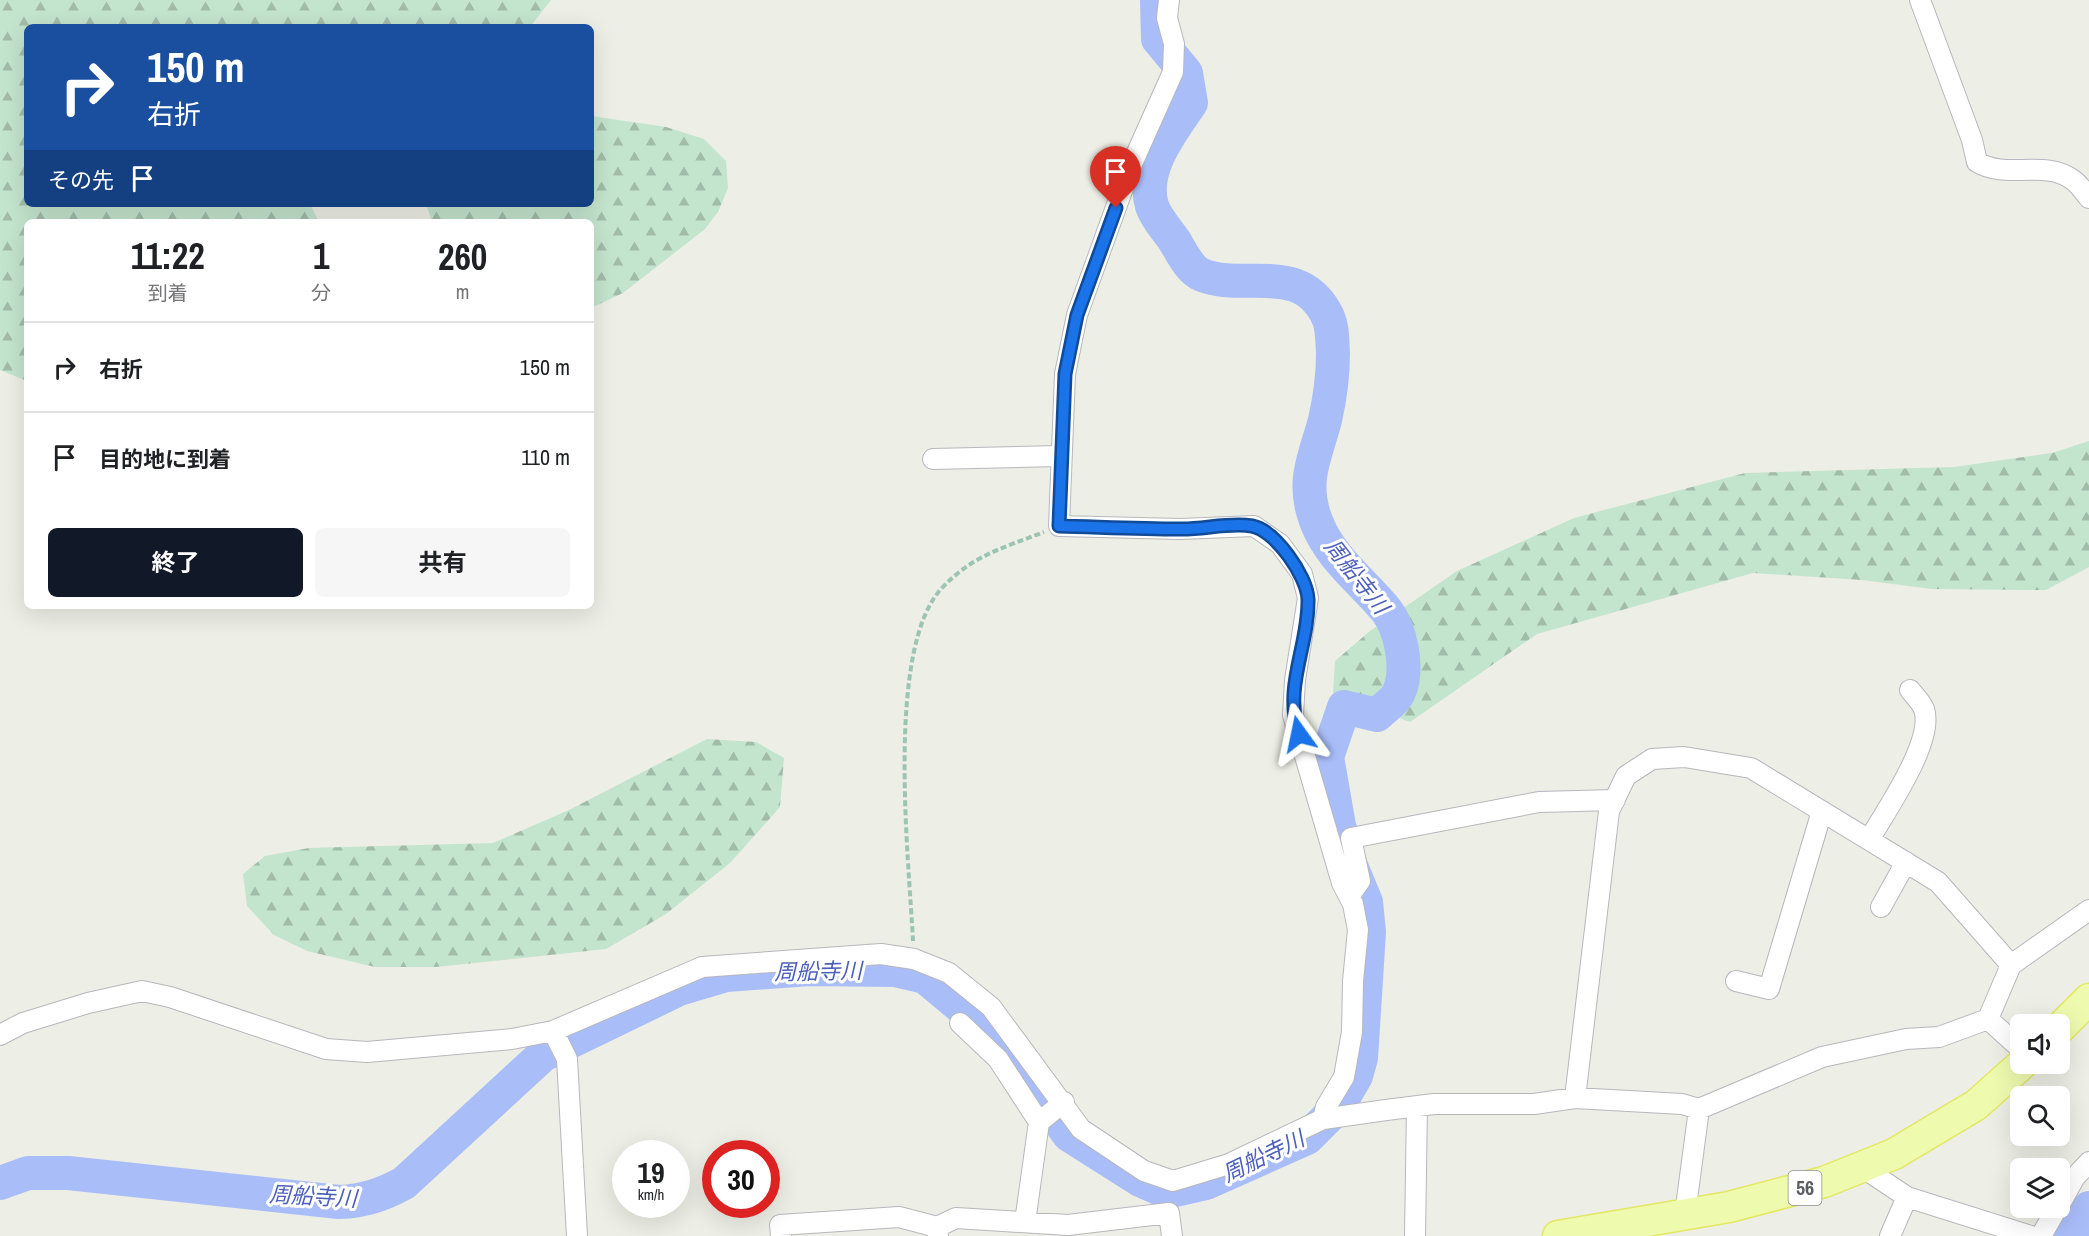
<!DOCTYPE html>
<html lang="ja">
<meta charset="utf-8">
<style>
body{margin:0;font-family:"Archivo Narrow","Noto Sans JP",sans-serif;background:#f6f6f6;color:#202124;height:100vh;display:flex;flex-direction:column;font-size:22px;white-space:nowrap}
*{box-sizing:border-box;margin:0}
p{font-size:20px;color:#757577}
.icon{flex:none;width:33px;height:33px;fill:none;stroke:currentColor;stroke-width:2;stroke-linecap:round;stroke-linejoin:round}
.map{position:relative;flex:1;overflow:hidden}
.drawer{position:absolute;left:24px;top:219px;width:570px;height:390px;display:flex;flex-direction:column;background:#fff;border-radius:9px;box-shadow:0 6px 24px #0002}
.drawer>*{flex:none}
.banner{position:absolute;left:24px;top:24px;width:570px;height:183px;border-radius:9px;box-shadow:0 6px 24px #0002;background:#1a4fa0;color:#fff;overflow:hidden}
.tools{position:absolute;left:2010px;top:1014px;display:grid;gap:12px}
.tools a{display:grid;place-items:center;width:60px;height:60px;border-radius:9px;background:#fff;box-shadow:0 6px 24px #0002;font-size:30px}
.speed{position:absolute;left:612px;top:1140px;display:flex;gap:12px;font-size:30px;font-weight:700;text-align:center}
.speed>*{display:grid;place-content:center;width:78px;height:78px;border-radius:50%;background:#fff;box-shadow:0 6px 24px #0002;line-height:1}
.speed small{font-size:15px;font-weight:400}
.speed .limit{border:9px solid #d22;background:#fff;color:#111}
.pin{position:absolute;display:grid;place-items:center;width:51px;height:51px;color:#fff;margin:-62px -26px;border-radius:50% 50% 50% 0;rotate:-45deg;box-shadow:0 0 6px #0007}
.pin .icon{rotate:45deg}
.me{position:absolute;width:66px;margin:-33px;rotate:348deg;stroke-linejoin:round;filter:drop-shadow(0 0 4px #0008)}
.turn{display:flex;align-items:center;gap:21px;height:126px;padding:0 24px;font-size:27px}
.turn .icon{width:78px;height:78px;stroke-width:2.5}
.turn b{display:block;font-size:42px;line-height:51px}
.then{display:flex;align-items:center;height:57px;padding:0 24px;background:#0003;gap:12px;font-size:22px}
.eta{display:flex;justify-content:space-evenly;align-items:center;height:102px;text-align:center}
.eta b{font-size:36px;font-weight:700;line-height:42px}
.button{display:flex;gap:12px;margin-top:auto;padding:12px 24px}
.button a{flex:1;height:69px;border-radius:9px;background:#111827;color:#fff;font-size:24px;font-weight:700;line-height:69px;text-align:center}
.button a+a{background:#f6f6f6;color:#202124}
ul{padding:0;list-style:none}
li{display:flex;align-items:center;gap:18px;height:90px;padding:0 24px;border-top:2px solid #e0e0e0}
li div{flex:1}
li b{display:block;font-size:22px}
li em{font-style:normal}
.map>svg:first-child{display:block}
</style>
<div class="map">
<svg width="2089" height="1236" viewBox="0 0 2089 1236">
<defs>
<pattern id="forest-firs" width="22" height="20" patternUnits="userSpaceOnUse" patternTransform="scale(1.5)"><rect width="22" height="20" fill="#c3e4cd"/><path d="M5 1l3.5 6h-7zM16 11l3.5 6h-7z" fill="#a2bcaa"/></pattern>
</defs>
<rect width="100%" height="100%" fill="#edeee5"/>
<path fill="url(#forest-firs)" d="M0 0H551L530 27H27V204H310L319 222H27V381L0 370Z
M591 116 666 127 704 139 726 161 728 188 718 212 705 229 623 293 591 308V222H432L426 204H591Z
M2089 441V567L2046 590 1932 589 1862 580 1753 573 1537 634 1410 722 1333 693 1335 661 1370 631 1457 571 1574 518 1745 473 1954 467 2052 453Z
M707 739 756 742 784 758 780 807 730 863 666 914 606 949 436 967H375L307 951 274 935 247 906 243 874 265 856 309 848 493 843 569 810Z"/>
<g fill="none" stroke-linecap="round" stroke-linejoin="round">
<path stroke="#a9bdf9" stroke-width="34" d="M0 1183 28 1173H68L339 1202C364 1201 382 1195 404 1183L543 1055 679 989 726 975 810 969 895 970 925 977 1003 1042 1069 1135 1140 1180 1167 1192 1206 1183 1307 1138 1338 1107 1356 1076 1361 1058 1369 932 1366 902 1351 866 1339 826 1327 757 1344 707 1377 715C1384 708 1396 700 1399 692 1409 669 1401 629 1386 610 1362 581 1330 558 1316 521 1301 481 1315 458 1325 420 1330 398 1333 376 1333 353 1332 341 1333 328 1328 317 1301 260 1245 292 1202 275 1189 270 1181 251 1174 240 1167 230 1156 218 1152 206 1141 169 1172 131 1191 103L1186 73 1158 39 1157 0
M2071 1236 2077 1221 2089 1208"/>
<defs>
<path id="street" d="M1169 0 1167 18 1174 44 1173 72 1131 166 1077 315 1065 374 1059 526 1180 529 1254 526 1280 544 1302 574 1308 598 1295 680 1293 715 1342 883 1353 904 1358 930 1353 981 1352 1032 1344 1077 1326 1107 1323 1119
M1920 0 1972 140 1977 162C2007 180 2044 159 2073 180 2079 184 2084 192 2089 198
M933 459 1060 456
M1869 840C1885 812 1935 741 1924 709 1921 702 1915 696 1910 690
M1349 896 1360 881 1351 838 1539 802 1615 800
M1881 907 1906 862
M1736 981 1769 989 1822 811
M1988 1019 2020 1048
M960 1023 998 1059 1039 1122
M553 1031 567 1059 577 1236
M0 1035 23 1023 88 1003 142 991 170 997 326 1049 367 1052 512 1039 553 1031 702 967 881 954 914 959 949 973 991 1007 1081 1129 1144 1171 1173 1181 1229 1164 1323 1119 1386 1110 1434 1104H1534L1575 1098 1682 1104 1699 1109 1822 1057 1906 1039 1939 1037 1988 1019 2011 965 2089 910
M1575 1098 1609 811 1626 776 1652 759 1684 757 1751 768 1938 882 2011 965
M1862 1167 1907 1197 2031 1236
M2060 1204 2075 1177 2089 1162
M1685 1214 1699 1109
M1025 1222 1039 1122 1064 1102
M937 1227 956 1218 1068 1225 1169 1213 1172 1236
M781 1236 780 1225 899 1217 937 1227 938 1236
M1415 1236 1417 1106
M1890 1236 1907 1197
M2041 1236 2057 1208"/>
<path id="primary" d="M2060 1028 2089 999
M1558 1236 1729 1207 1824 1182 1894 1154 1976 1105 2022 1064"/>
</defs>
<use href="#street" stroke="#b7b7be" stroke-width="22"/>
<use href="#primary" stroke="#e3e863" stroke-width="33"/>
<path stroke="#9cc4b4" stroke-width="4" stroke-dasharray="6 3" stroke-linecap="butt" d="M913 941C909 859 885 648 942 588 973 555 1003 548 1044 532"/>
<use href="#street" stroke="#fff" stroke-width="20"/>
<use href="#primary" stroke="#eefaae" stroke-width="30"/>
</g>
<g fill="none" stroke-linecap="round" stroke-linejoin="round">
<defs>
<path id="route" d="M1116 208 1077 315 1065 374 1059 526C1099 527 1139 529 1179 529 1202 530 1229 522 1252 526 1275 530 1307 576 1308 599 1309 646 1283 686 1299 734"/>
</defs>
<use href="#route" stroke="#114b97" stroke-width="15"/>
<use href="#route" stroke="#1a73e8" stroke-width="10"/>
</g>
<g text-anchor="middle" stroke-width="6" stroke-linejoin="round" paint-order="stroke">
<rect fill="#fff" stroke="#8d8e92" stroke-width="1.5" x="1788.5" y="1171" width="33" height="34" rx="4.5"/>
<g font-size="20" font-weight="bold" fill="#5c5d64">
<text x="1805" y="1195">56</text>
</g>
<g font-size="22" font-style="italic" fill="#4d60bb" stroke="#fff">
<text transform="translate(1357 576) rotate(52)" y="8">周船寺川</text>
<text transform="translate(818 971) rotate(-1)" y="8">周船寺川</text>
<text transform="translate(1263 1156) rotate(-26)" y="8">周船寺川</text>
<text transform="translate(313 1196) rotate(3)" y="8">周船寺川</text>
</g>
</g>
</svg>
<div class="tools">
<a><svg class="icon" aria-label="sound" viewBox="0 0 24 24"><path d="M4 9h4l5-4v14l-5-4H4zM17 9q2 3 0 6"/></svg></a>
<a><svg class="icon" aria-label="search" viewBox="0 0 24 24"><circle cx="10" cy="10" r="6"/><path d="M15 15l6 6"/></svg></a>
<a><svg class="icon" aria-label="layers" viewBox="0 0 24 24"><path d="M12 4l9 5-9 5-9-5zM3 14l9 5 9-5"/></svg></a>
</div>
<div class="speed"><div>19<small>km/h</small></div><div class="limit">30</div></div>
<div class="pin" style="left:1116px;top:208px;background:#d93025"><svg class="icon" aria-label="arrive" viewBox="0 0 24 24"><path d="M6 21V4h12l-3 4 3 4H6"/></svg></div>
<svg class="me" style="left:1299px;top:734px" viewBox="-20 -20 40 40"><path d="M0-17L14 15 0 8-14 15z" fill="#1a73e8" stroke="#fff" stroke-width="4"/></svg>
<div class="banner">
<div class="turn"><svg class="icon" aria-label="right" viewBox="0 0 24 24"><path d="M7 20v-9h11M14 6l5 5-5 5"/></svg><div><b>150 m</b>右折</div></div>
<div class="then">その先<svg class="icon" aria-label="arrive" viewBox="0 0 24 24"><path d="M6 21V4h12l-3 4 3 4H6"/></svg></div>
</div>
<section class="drawer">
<div class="eta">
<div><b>11:22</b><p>到着</p></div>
<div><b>1</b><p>分</p></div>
<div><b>260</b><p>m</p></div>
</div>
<ul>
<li><svg class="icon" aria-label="right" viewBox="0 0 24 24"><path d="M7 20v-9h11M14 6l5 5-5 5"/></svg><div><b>右折</b></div><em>150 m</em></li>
<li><svg class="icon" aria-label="arrive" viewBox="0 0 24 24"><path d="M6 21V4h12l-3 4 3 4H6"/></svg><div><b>目的地に到着</b></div><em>110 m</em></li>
</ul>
<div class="button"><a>終了</a><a>共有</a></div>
</section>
</div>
